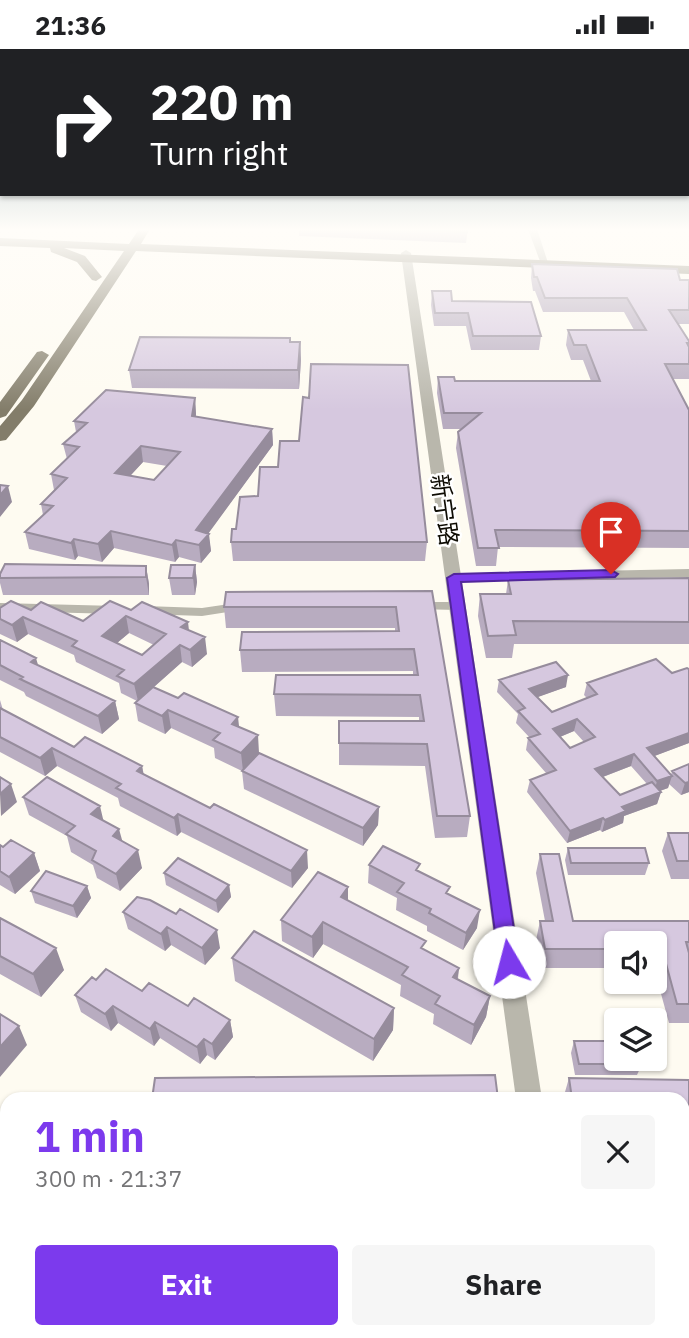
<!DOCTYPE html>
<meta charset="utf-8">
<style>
body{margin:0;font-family:"IBM Plex Sans","Noto Sans SC",sans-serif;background:#f6f6f6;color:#202124;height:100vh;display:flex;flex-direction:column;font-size:26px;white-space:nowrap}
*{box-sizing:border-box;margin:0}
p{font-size:23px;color:#757577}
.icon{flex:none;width:38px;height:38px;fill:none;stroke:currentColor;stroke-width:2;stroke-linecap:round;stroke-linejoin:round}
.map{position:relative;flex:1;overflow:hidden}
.drawer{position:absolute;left:0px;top:1043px;width:690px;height:247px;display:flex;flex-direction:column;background:#fff;border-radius:21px 21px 0 0;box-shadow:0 2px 5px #0004}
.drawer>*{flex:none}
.top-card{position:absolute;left:0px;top:0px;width:690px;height:147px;box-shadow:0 2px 5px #0004;background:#202124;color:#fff;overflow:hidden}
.controls{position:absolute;left:604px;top:882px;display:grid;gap:14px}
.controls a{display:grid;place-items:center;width:63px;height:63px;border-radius:7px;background:#fff;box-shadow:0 2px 5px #0004;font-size:35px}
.pin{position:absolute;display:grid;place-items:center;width:60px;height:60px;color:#fff;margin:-72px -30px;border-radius:50% 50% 50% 0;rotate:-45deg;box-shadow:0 0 7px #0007}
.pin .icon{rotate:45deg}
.me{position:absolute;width:77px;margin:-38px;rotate:352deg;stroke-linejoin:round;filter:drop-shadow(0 0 5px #0008)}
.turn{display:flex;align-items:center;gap:24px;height:147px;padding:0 35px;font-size:32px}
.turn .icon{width:91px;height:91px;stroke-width:2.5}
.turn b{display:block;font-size:49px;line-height:60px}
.round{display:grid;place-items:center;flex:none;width:74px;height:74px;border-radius:7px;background:#f6f6f6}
.summary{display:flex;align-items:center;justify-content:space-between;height:119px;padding:0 35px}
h1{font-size:42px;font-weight:800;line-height:52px;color:#7c3aed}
.button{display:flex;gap:14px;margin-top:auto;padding:14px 35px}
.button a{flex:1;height:80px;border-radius:7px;background:#7c3aed;color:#fff;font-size:28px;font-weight:800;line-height:80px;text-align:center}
.button a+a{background:#f6f6f6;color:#202124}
.status{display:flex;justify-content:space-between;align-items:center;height:49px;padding:0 35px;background:#fff;direction:ltr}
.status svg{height:19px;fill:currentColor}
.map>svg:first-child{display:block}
</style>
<div class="status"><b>21:36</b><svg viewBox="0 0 49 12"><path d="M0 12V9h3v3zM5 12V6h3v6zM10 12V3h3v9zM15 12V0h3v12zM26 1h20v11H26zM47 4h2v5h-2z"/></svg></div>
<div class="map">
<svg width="689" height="1289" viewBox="0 0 689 1289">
<rect width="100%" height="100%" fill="#fefbf1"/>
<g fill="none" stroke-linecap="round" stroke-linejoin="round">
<path stroke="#b9b7ac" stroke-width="10" d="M0 1257 7 1252"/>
<path fill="#b9b7ac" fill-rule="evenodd" d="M689 520V528L454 533 448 529 454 525Z
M243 553 247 554 249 557 247 560 202 567 145 565 139 561 145 557 202 559Z
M417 553H458L464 557 458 561 413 560 411 557Z
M0 554 117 557 123 561 117 565 0 562Z"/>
<path fill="#b9b7ac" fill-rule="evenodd" d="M528 180H537L549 217 541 215Z
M406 201 411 204 542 1050H516L401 204Z
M547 1283H577L578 1289H548Z"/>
<path fill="#9a9585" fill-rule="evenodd" d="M0 1212 7 1214V1248L0 1246Z
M335 1283H427L430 1289H338Z"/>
<path fill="#837d6a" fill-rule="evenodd" d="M139 180H150L141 195 689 217V225L136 202 34 357 6 391 0 392V377L22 351 124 202 64 199 85 207 102 228 96 232 92 231 77 213 51 203 50 199 0 197V189L129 195Z
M42 302 49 306 6 367 0 369V353L37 303Z"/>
</g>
<path fill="#b8acc0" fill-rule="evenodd" d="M299 180H468L466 194 299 187Z
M532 215 689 231V275H678L689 292V330H673L689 361V499L498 498 496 517H476L456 399 458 383 462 380H443L437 344 438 328 455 332H591L583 311H571L566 296 568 281H634L624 263H543L535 242H533L531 229Z
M432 242 452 252 541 287 539 301H471L466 277H434L431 256Z
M300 293 301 311 299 340 132 339 129 321Z
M195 349 196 368 272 380 273 396 208 484 211 502 201 514 179 508 175 513 114 499 102 513 78 507 75 511 29 500 25 483 43 466 41 455 54 441 51 425 67 410 63 395 76 383 74 372ZM143 413 167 417 154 431 130 427Z
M236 480 427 493 425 512H233L231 493Z
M195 516 197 533 195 546H172L169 529Z
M146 517 149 535V546H3L0 534V525Z
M689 529V595H514L512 609H486L478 567 480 545H506L508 531Z
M432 542 470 767 467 788 435 789 425 717 339 716V672H419V668L276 667 274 645 413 626V622L242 623 240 601 395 582V579H226L224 558Z
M0 559 31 561 83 572 131 561 189 581 207 605 192 618 182 613 154 638 239 678 259 704 379 758 378 776 363 797 244 740 242 722 215 709 214 699 171 679 165 685 138 672 135 654 137 652 121 644 119 634 76 613 74 606 28 585 17 593 0 585ZM129 584 154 596 142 606 117 594Z
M0 591 38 616 115 652 119 670 102 685 26 647 24 643 0 631Z
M499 631 566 638 537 648 552 663 587 649 584 646 587 634 689 694 654 707 671 726 672 722 689 715V743L681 746 669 735 668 739 660 742 661 743 657 755 624 767 623 774 602 783 600 781 567 794 527 743 530 731 546 724 526 701 528 689H530L516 674 518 665 497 643ZM574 682 584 693 570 699 560 688ZM631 717 647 735 620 746 603 728Z
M0 651 3 661 74 698 142 717 144 726 308 819 292 839 181 783 177 787 120 757 118 749 57 717 45 727 0 703Z
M23 748 103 771 122 792 142 819 120 842 97 829 93 816 71 803 67 787 29 766Z
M668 784H689V830H671L662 802Z
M0 796 3 798 34 804 40 822 15 845 0 836Z
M568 799 649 814 645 826H568L565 811Z
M540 805 573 872H689V974H669L654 919V894H616V919H540L536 891 540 872H545L536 824Z
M369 816 419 823 449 845 477 879 463 901 427 882V877L396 861 397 849 368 834Z
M164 824 229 836 231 848 218 864 166 836Z
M87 837 91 849 77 869 35 854 31 842Z
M348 838V852L425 901 459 919 458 930 490 947 486 968 471 996 433 975 434 965 400 947 401 936 323 895 313 909 282 892 281 871Z
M123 863 220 899 205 916 171 896 165 902 128 880Z
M0 869 64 921 41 948 0 925Z
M232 909 394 959 393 981 373 1012 235 932Z
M96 931 142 942 230 971 233 988 215 1011 207 1006 200 1015 160 989 154 997 118 974 111 982 81 963 75 946Z
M574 992 642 1015 637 1026H575L571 1004Z
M569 1029 689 1031V1090H682V1050H563Z
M0 1065 7 1066V1139L0 1137Z
M682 1100H689V1158H682Z
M682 1170H689V1250L682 1249Z"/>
<path fill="#968c9c" d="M300 293 301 311 299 340 298 321Z
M195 349 196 365 194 383 192 367Z
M272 380 273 396 200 496 209 485 211 502 201 514 199 496 196 481Z
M141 397 143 413 118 440 115 424Z
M8 437 12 453 0 468V446Z
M111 482 114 499 102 513 98 495Z
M74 490 78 507 75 511 71 494Z
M176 491 179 508 175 513 172 496Z
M195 516 197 533 195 546 193 529Z
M146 517 149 535V546L146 528Z
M126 567 129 584 105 604 102 587Z
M23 568 28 585 17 593 12 576Z
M188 573 190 590 181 578Z
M205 588 207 605 192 618 190 601Z
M180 596 182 613 138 652 134 635Z
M36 609 41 626 31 613Z
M568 626 566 638 527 652 529 640Z
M115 652 119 670 102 685 98 667Z
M168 661 171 679 165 685 162 667Z
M238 668 240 686 232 675Z
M577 670 574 682 550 692 553 680Z
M689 684V694L644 711 647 699Z
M258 686 259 704 243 722 241 704Z
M52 699 57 717 45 727 40 709Z
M634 705 631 717 592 732 595 720Z
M142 717 145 735 137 722Z
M672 727 668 739 654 744 657 732Z
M689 733V743L681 746 685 734Z
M11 735 17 753 1 767 0 745Z
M661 743 657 755 624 767 623 774 602 783 605 771 622 758Z
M100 757 104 774 91 765Z
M379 758 378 776 363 797V779Z
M178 765 181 783 177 787 174 769Z
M603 769 600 781 567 794 570 782Z
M119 780 124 798 113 787Z
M138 801 142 819 120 842 116 825Z
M307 801 308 819 292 839 291 822Z
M34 804 40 822 15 845 9 828Z
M229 836 231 848 218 864 216 852Z
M87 837 91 849 77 869 73 857Z
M348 838V860L341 848Z
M480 861 477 879 463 901 466 884Z
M323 873V895L313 909 312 888Z
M167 878 171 896 165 902 161 885Z
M217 881 220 899 205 916 202 899Z
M56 899 64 921 41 948 33 925Z
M459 919 456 940 453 928Z
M490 947 486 968 471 996 474 976Z
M113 957 118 974 111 982 105 965Z
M394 959 393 981 373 1012 374 990Z
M230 971 233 988 215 1011 212 995Z
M155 973 160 989 154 997 150 980Z
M19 977 27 996 0 1028V998Z
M204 990 207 1006 200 1015 197 998Z"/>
<path fill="#d6c8df" stroke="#968c9c" stroke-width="2" fill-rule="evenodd" d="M405 180H467V183Z
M532 215 677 220 680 231H689V261H669L689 292V294H687L689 298V315H665L689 361V482L495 481 499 499H478L458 383 481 364H444L438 328H454L455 332H600L586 296H574L568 281H646L627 249H545L537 228H534Z
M432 242H451L452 252 531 253 541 287H473L468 264H435Z
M140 288 290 289V293H300L298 321H129Z
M311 315 408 316 427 493H231L232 480H236L240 448 258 447 260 418H278L280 392H299L303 348 309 349Z
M106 341 195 349 192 367 272 380 196 481 209 485 199 496 176 491 172 496 111 482 98 495 74 490 71 494 25 483 53 457 41 455 67 429 51 425 79 398 63 395 87 374 74 372ZM141 397 180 403 154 431 115 424Z
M0 436 8 437 0 446Z
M5 515 146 517V528L0 529V525Z
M171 516H195L193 529H169Z
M689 529V573L513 572 516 586 488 587 480 545H511L508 531Z
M432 542 470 767H437L427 695 339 694V672H424L420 646 274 645 276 626H418L414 600 240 601 242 583 399 582 396 558H224L226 543Z
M11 552 31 561 41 553 83 572 110 552 131 561 142 553 188 573 181 578 205 588 190 601 180 596 134 635 117 627 124 621 72 597 77 592 23 568 12 576 0 570V559ZM126 567 166 585 142 606 102 587Z
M0 591 36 609 31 613 115 652 98 667 20 630 23 628 0 616Z
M656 610 672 624 687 619 689 620V684L647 699 672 727 657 732 634 705 595 720 620 746 652 733 661 743 622 758 626 762 605 771 603 769 570 782 530 731 556 721 528 689 540 685 518 662 525 659 499 631 556 613 568 626 529 640 552 663 597 645 587 634ZM577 670 595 688 570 699 553 680Z
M153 638 178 649 184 644 238 668 232 675 258 686 241 704 213 691 220 684 168 661 162 667 135 654Z
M0 659 74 698 85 688 142 717 137 722 210 759 214 755 307 801 291 822 178 765 174 769 116 739 121 735 52 699 40 709 0 688Z
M259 704 379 758 363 779 242 722Z
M689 715V733L685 734 672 722Z
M0 728 11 735 0 745Z
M47 728 100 757 91 765 119 780 113 787 138 801 116 825 92 811 96 802 66 785 75 777 23 748Z
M668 784H689V812H677Z
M11 791 34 804 9 828 0 822V796L3 798Z
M383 797 420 815 416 821 450 838 446 844 480 861 466 884 429 864 431 860 397 843 404 834 369 816Z
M568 799H645L649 814H571Z
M540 805H559L573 872H689V893H686L689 904V955H677L662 900H654V894H616V900H545L540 872H553Z
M178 809 229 836 216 852 164 824Z
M46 822 87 837 73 857 31 842Z
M318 823 348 838 341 848 426 892 421 899 459 919 453 928 490 947 474 976 435 955 440 947 402 926 408 918 323 873 312 888 281 871Z
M137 848 150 851 176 865 180 860 217 881 202 899 167 878 161 885 123 863Z
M0 869 56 899 33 925 0 907Z
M254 882 394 959 374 990 232 909Z
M106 920 142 942 149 934 188 957 194 949 230 971 212 995 204 990 197 998 155 973 150 980 113 957 105 965 75 946 92 928 96 931Z
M0 965 19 977 0 998Z
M574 992H616V1010H641L642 1015H579Z
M495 1026 498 1050H152L155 1029Z
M569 1029 689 1031V1071L682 1070V1050H572Z
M0 1065 7 1066V1123L0 1121Z
M682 1100H689V1144H682Z
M682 1170H689V1231H682Z"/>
<linearGradient id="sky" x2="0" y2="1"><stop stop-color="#97b2b7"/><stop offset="0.5" stop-color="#fffdf9"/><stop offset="1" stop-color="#fffdf9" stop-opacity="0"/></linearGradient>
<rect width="689" height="361" fill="url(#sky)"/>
<path fill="#7c3aed" stroke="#51269a" stroke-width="2" d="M611 521 618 525 615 528 461 533 519 913 516 919 509 922 502 919 499 913 447 529 454 525Z"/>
<g text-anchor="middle" stroke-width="5" stroke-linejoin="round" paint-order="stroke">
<g font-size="24" fill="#0e0c04" stroke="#fff">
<text transform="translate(444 461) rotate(82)" y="8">新宁路</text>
</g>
</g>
</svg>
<div class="controls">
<a><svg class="icon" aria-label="sound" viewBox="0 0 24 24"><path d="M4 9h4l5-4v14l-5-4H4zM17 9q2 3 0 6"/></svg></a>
<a><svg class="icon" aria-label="layers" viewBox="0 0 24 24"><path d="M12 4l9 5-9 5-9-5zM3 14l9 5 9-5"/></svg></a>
</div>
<div class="pin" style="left:611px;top:525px;background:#d93025"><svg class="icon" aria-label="arrive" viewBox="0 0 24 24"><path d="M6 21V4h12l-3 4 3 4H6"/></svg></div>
<svg class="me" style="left:509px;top:913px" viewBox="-20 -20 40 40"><circle r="19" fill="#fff"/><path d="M0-13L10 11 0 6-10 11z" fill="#7c3aed"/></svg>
<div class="top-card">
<div class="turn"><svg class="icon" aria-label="right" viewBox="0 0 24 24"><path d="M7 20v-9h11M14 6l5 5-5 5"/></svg><div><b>220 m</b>Turn right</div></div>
</div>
<section class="drawer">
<div class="summary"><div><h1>1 min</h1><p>300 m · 21:37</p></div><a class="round"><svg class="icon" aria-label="close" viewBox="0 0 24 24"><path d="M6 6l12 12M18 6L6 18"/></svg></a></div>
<div class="button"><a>Exit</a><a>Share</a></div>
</section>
</div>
